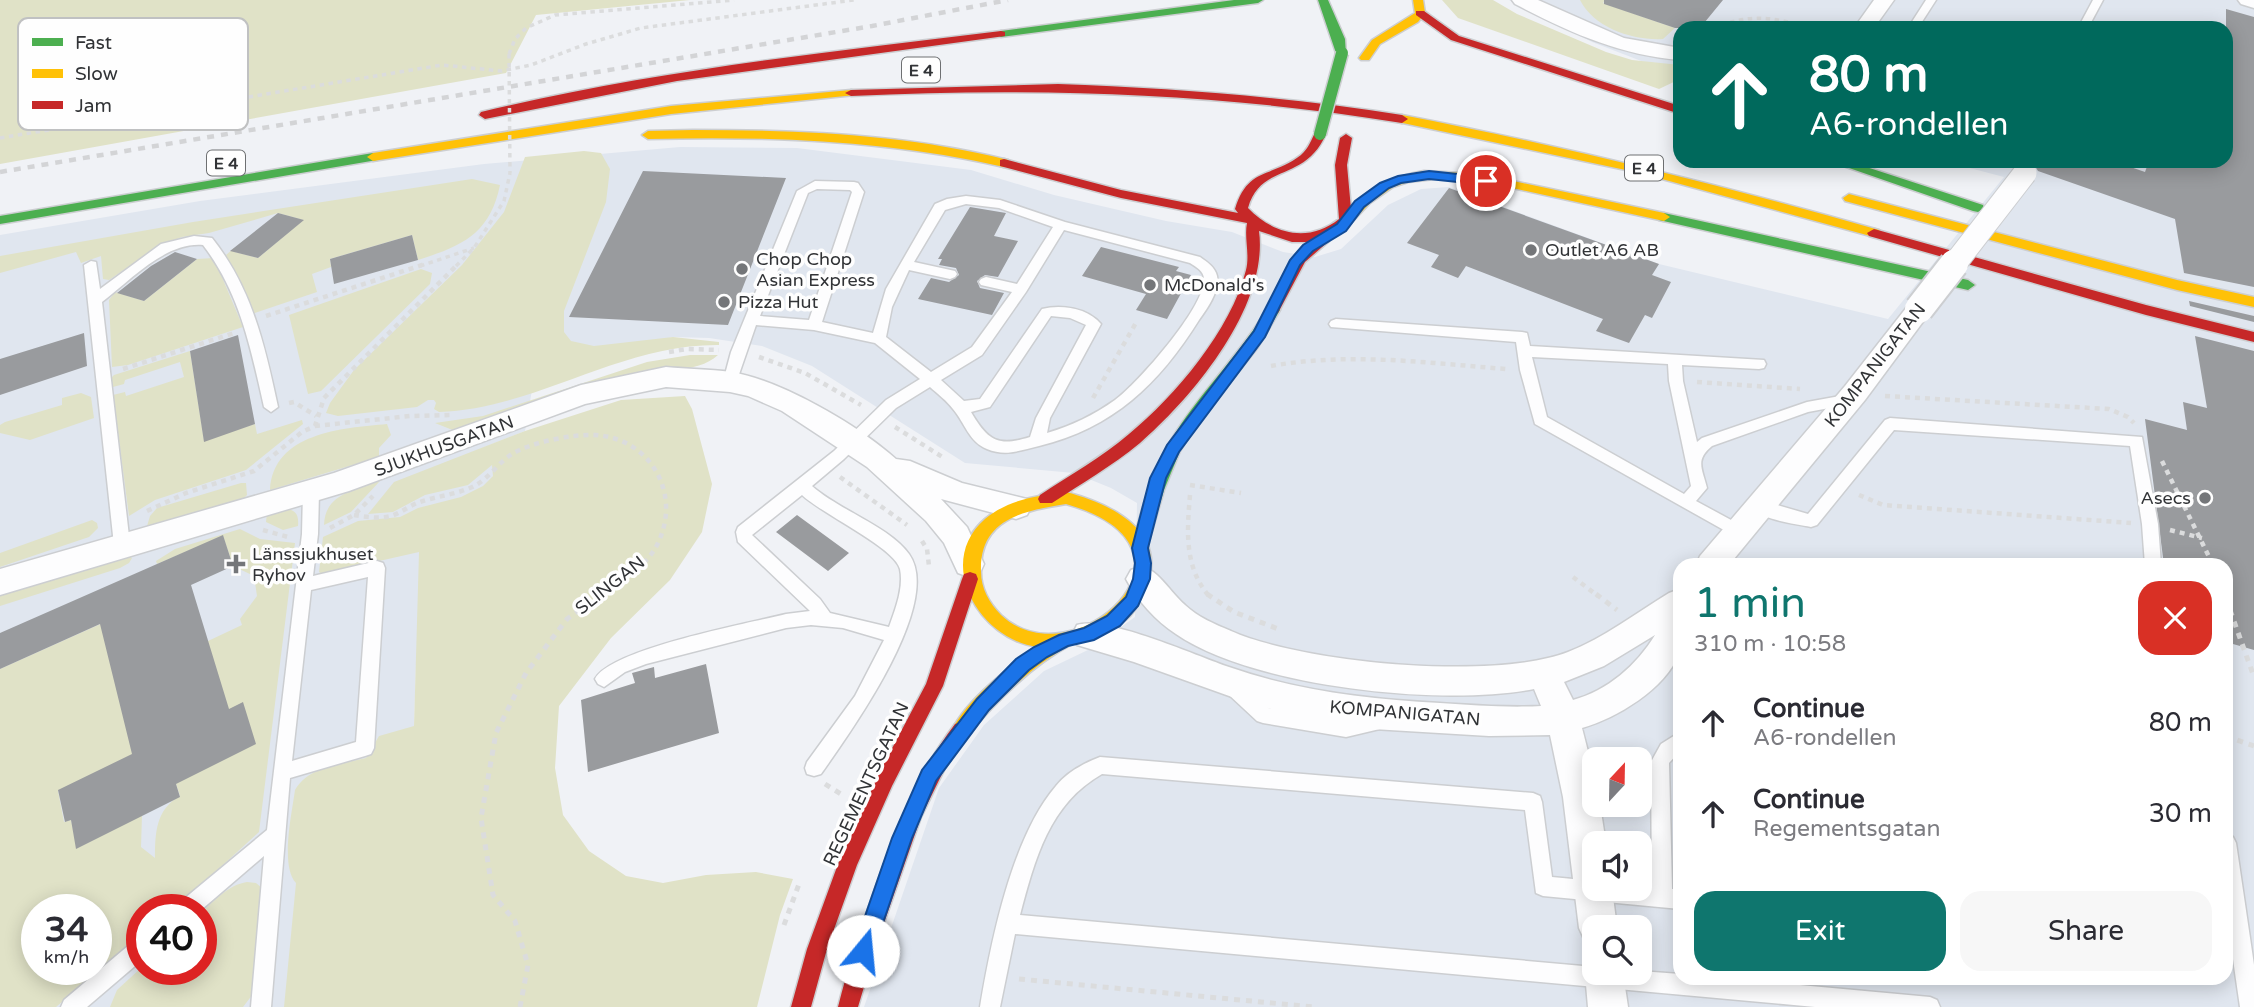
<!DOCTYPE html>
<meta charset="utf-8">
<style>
body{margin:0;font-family:"Varela Round",sans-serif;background:#f7f7f7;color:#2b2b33;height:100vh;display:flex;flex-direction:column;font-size:26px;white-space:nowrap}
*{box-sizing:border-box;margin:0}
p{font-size:23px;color:#7c7c81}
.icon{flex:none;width:38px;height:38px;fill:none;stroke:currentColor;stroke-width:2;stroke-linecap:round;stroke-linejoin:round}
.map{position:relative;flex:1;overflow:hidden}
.panel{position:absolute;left:1673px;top:558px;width:560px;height:427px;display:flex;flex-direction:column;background:#fff;border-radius:21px;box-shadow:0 4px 18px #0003}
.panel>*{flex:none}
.guide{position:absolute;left:1673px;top:21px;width:560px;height:147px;border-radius:21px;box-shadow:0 4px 18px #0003;background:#00695c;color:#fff;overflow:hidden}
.needle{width:46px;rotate:22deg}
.fabs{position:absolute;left:1582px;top:747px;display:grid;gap:14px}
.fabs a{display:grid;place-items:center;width:70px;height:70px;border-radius:14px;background:#fff;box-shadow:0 4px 18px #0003;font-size:35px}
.speed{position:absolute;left:21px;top:894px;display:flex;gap:14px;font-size:35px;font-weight:700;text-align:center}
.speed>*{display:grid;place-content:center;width:91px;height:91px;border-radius:50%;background:#fff;box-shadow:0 4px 18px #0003;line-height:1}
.speed small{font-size:18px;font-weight:400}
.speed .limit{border:10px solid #d22;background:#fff;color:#111}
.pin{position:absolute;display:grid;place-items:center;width:60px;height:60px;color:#fff;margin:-30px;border:4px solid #fff;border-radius:50%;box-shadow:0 2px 7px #0007}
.me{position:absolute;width:77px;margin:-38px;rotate:17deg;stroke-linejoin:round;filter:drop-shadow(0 0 5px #0008)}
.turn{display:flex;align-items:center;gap:24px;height:147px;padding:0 21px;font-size:32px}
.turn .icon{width:91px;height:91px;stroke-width:2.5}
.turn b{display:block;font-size:49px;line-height:60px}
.round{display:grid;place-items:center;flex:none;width:74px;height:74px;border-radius:21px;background:#f7f7f7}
.overview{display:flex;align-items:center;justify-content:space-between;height:119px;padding:0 21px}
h1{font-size:42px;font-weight:600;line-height:52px;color:#0f766e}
.primary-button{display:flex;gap:14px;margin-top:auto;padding:14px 21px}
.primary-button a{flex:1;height:80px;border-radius:21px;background:#0f766e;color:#fff;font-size:28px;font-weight:600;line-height:80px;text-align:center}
.primary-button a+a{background:#f7f7f7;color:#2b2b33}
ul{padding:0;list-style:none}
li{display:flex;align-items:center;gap:21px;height:91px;padding:0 21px}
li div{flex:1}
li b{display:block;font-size:26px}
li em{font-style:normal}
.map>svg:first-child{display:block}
</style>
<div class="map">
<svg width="2254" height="1007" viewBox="0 0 2254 1007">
<rect width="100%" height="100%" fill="#f0f2f6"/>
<path fill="#e0e6ef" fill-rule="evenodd" d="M1509 0H2254V1007H864L939 788 984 725 1044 671 1090 649 1135 617 1137 503 1111 488 1074 473 965 463 812 366 762 346 709 338 673 337 615 350 535 372 525 431 480 449 494 468 493 476 416 664 414 727 305 1007H0V235L200 201 484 164 680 147 797 148 971 170 1054 195 1166 221 1232 232 1283 252 1315 257 1341 249 1388 205 1421 189 1449 187 1659 264 1888 319 2004 177 1943 161H2226V28H1680V76L1592 42ZM1680 565H2226V978H1680ZM1594 760H1640V805H1594ZM1594 844H1640V889H1594ZM37 910H96V970H37ZM142 910H201V970H142ZM1594 928H1640V973H1594Z"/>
<path fill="#e0e2c7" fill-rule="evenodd" d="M0 0H690L536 15 506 73 0 164Z
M1442 0H1493L1517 14 1606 52 1632 60 1680 65V79L1659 89 1458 18Z
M1580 0H1605L1603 3 1675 28 1663 39C1634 41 1594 28 1580 0Z
M584 151 601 153 610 169 606 202 564 311V332L571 341 594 346 673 337 719 342V345C619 344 536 409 439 412L434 409 436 403 434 400H428L417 407 338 416 326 413 330 403 354 370 462 265 504 212 525 157Z
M472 179 500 185C490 234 462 246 418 260L412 235 330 259 331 267 312 274 317 292 252 314 226 255 234 248 235 252 258 258 303 220 278 213 209 233 182 237 161 245 109 280 103 279 101 256 81 263 76 252 0 273V256L193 222Z
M214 258 243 327 128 365 112 367 109 300 115 292 144 301 197 259Z
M421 269 432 273 430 284 321 391 308 394 289 315Z
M190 351 204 440 255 424 257 434 302 420 303 424 246 470 155 500 129 516 113 395 125 392 126 396 184 377 180 362 125 380 124 384 113 387 111 378 114 375Z
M690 355H718C696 375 658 368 630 374 570 386 512 411 455 431L435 423 483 416 647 362Z
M81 393 91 397 94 418 30 440 0 433V425L5 422 62 405V398Z
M685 396 692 409 712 484 702 532 670 580 611 638 559 706 555 768 563 815 589 851 626 876 663 883 706 875 756 872 793 879 780 915 757 1007H284L296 883C280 866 292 813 295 790 309 766 341 764 366 758L379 736 414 726 419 552 322 574 319 572 323 537 358 521 400 517 418 508 461 497 483 486 493 476 492 465 468 485 425 495 393 512 368 514 394 482 525 431 621 400Z
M387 424 391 435 379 448V457L270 490C273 433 342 428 387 424Z
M380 481 351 512 324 525C325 493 356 490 380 481Z
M241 483H246L247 495 243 499 147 526 150 516 157 508Z
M284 509C296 509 299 515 298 526L283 530 266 522 267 513Z
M92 520 97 523 98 528 89 537 0 567V553Z
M240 529 260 539 295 543 259 832 175 909 155 910 154 906 149 910H142V916L138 920 137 936 123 951 56 1007H0V669L125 613 160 741 58 791 64 822 71 820 77 848 142 815 141 847 155 858C155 833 156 809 180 796L176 784 197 724 208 641 242 625 240 619 257 596 254 576 233 566 223 536 157 564 156 561 175 549ZM37 910H96V970H37Z
M129 556 132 558 129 563 120 568 0 606V595Z
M247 882 256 883 262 888 253 994 243 1007H110L117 990 142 967V970H201V913C215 900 228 885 247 882Z"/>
<path fill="#999b9e" d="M1604 0H1723L1700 28H1675L1604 4Z
M2226 9 2254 17V287L2184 273 2175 219 2038 171 2032 161H2113L2145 172 2149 161H2226Z
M643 171 786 178 728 325 569 317Z
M1449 188 1659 264 1652 275 1671 282 1652 318 1645 315 1629 343 1596 331 1603 319 1466 266 1458 278 1431 267 1439 255 1407 243Z
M970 207 1006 213 994 236 1018 241 998 277 985 275 977 281 980 288 1004 293 992 315 918 299 931 278 949 282 959 275 956 268 939 265 942 259H938Z
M278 213 304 220 258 258 230 251Z
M412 235 418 260 334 284 330 259Z
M1101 247 1179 267 1176 271 1191 275 1167 319 1136 310 1146 294 1082 276Z
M175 252 197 259 144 301 117 293 151 266Z
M2189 301 2254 316V322L2190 306Z
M84 333 87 366 0 395V359Z
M238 335 255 424 204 442 190 351Z
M2195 336 2254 351V650L2226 642V565H2164L2145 419 2187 430 2183 402 2207 408Z
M797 515 849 553 828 571 776 532Z
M223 535 233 566 191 585 229 709 243 702 256 744 176 784 180 797 76 849 71 820 65 822 58 790 132 754 100 624 0 669V633Z
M706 664 719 733 588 772 581 700 635 683 632 673 654 667 655 678Z"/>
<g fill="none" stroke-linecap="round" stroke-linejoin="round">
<defs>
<path id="lane" d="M1926 0H1936L1918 28H1908Z
M2093 0H2103L2088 28H2078Z
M815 181 854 182 858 183 864 192 822 322 873 333 886 289 935 204 947 199 966 196 1000 200 1065 222 1200 257C1207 262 1215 267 1217 276 1220 291 1207 309 1199 320 1159 384 1113 428 1039 446 1021 450 1006 457 987 449 969 442 965 423 953 409 947 401 938 394 930 387L896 408 844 459 812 486C839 510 890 527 909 554 944 603 850 733 821 774L814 776 807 774 805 768 807 762 855 696 884 640 843 628 811 625 786 628 646 664 625 672 604 687 598 684 595 679C610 649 750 623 786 614L810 611 738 542 736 532 738 527 834 451 886 400 920 379 875 343 814 330 756 325 735 386 730 387 723 382 731 352 797 191ZM817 189 850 190 852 192 809 320 760 316 808 193ZM966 204 999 208 1053 227 1017 284 986 277 981 279 979 282 981 285 1012 292 972 347 931 372 886 337 892 307 909 270 950 279 955 277 957 274 955 271 914 262 945 210ZM1064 230 1190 263C1196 267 1204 271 1204 279 1205 307 1138 383 1115 400 1094 415 1071 426 1047 433L1050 418 1101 324C1088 308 1061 304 1042 309L980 399 964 401 941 380 982 355 1026 292ZM1051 316 1070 318 1086 325 1036 418 1030 437C998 447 988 441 971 412L990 407ZM802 495C822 514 894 547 900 569 904 588 895 610 889 627L830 613 820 599 752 535Z
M194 236 212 238C252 288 265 346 278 407L271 412 264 407C251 349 240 293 203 245 165 242 131 280 102 302L130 545 128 550H116L114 545 84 265 91 261 96 262 100 289 161 244Z
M1336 319 1522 332 1527 333 1530 346 1764 360 1766 364 1764 368 1759 369 1682 365 1683 381 1697 442 1702 438 1807 402 1851 394 1858 399 1856 403 1808 412 1712 446C1695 460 1702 468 1707 488L1696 501 1744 527 1746 532 1744 537 1738 538 1535 424 1520 370 1516 342 1331 327 1329 324 1331 321ZM1532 357 1668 364 1669 381 1691 486 1684 494 1547 417Z
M1890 418 2142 437 2158 524 2161 565H2145L2142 524 2130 446 1894 430 1817 525 1811 527C1794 523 1762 521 1752 506L1754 502 1760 500 1808 514 1885 420Z
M311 486 317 488 319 492 318 534 313 576 377 561 383 563 385 568 374 748 371 754 365 756 290 778 271 1007H251L264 856 201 910H176L179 903 267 830 302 534 303 492 305 488ZM368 577 356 742 292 761 311 590Z
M1234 681 1240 684 1268 708 1346 721 1378 714 1384 716 1387 722 1384 728 1346 737 1263 723 1257 721 1228 694 1225 689 1228 684Z
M1680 732V751L1669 763 1672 889H1680V909L1543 896 1536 893 1525 810 1102 774C1049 804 1035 859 1020 915L1594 967V973H1640V971L1680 974V978H1725L1930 997 1937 1000 1940 1007H1815L1015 934 1000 1007H980C991 941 1012 837 1056 786 1066 773 1084 763 1100 757L1533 793 1540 796 1542 802 1552 877 1594 881V889H1640V886L1652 887 1651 762 1661 744Z
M2226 834 2233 837 2236 843 2254 965V1007H2240L2226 911Z
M142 937V960L87 1007H61L64 1000 135 940Z"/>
<path id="street" d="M1512 0H1538L1624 38 1680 48V60C1619 55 1569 32 1515 4Z
M1874 0H1894L1874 28H1854Z
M2238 0H2254V8L2241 4Z
M1919 300 1928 303 1932 309 1928 315 1865 400 1729 565H1696L1700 556 1845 386 1910 303Z
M666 367C687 369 709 369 731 372 781 380 858 425 896 459L910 461 962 483 1027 499 1031 507 1027 515 1016 519 941 499 967 527 984 564 980 573 969 577 958 573 944 543 926 521 867 467 782 411 748 396 730 392 666 387 585 404 349 491 0 595V569L334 473 581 385Z
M1142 566C1160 572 1170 592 1185 605 1198 617 1214 624 1231 631 1303 663 1494 681 1568 652 1604 638 1636 613 1669 593L1680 589C1680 605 1684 640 1679 654 1665 689 1617 718 1582 728L1594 775V805H1600L1606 844H1594V889H1612L1617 928H1594V945L1585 941 1579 928 1563 797 1550 735 1489 736 1373 729 1310 720 1246 702 1134 662 1077 645 1072 635 1077 625C1105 615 1197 656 1229 667 1298 691 1367 699 1440 703 1473 705 1507 708 1541 706L1534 689C1443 707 1253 687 1176 634 1156 621 1137 600 1126 579L1131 570ZM1655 635C1637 665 1607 691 1573 700L1564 682 1604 666Z
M1594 958V973H1623L1628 1007H1588L1585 973 1590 959Z"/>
<path id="fast" d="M1234 0H1263L1258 3 1001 37 995 34 1001 31Z
M1318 0H1328L1345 39 1346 55 1336 53Z
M373 153 379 157 377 160 0 224V216Z
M1829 161H1848L1983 205 1984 208 1978 212 1973 211Z
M1664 213 1968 280 1975 285 1968 290 1659 220 1658 217Z
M1273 305 1280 310 1258 347 1197 424 1180 451 1164 490 1146 552H1134L1132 547C1142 507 1153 467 1176 432 1204 388 1242 352 1268 307Z"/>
<path id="slow" d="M1413 0H1423L1425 13 1418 22 1380 44 1369 60H1361L1359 58 1372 40 1415 13Z
M851 90 855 91V95L671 114 373 161 367 157 373 153 671 106Z
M1402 115C1563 146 1721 185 1879 230L1881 233 1874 237 1640 173 1398 122V116Z
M693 130C799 130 905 134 1008 160L1010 163 1004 167C886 140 769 136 648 139L642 135 648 131Z
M1424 171 1480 174 1664 213 1670 217 1664 221 1499 185 1443 178 1408 182 1393 187 1370 203 1351 223 1346 224 1340 220C1361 191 1389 177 1424 171Z
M1849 194 2177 280 2254 297V307L2177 290 1845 201 1843 198Z
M1066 492C1111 504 1169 531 1146 588 1142 598 1137 608 1130 616 1113 633 1091 633 1072 644 1031 666 997 700 967 736L961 738 955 736 952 730C966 700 1011 665 1038 647 980 640 934 563 985 519 1009 499 1037 496 1066 492ZM1066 504C1223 548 1073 683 1001 615 989 603 981 588 981 572 979 518 1024 511 1066 504Z"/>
<path id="jam" d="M1416 11H1424L1459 36 1680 106V114L1451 40 1416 15Z
M1001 31 1005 32V36L677 81 485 119 479 115 481 112C652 71 827 52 1001 31Z
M1058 84C1174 88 1288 97 1402 115L1408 119 1402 123C1219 93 1036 87 851 96L845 93 851 90Z
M1320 130 1326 134C1305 183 1261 162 1248 208 1274 235 1309 243 1339 219L1335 165 1340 138 1346 134 1352 138 1347 165 1352 220 1351 223 1330 237 1329 241 1305 262 1278 313 1273 315 1266 310 1295 256 1311 242H1292L1259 231C1269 306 1193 397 1140 443 1112 466 1081 484 1052 503H1040L1038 499 1040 495C1070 475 1102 457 1129 434 1175 396 1231 330 1246 270 1250 254 1244 238 1247 223L1121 198 1000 166V160L1004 159 1121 190 1238 213 1235 209C1248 166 1272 178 1301 155 1309 148 1311 140 1316 131Z
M1874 229 2146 305 2254 332V342L2146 315 1869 236 1867 233Z
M970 572 976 574 978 579 943 686 892 786 857 865 827 949 811 1007H791L807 949 838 864 878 775 926 684 962 579 964 574Z
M961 722 967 724 970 730 944 770 921 817 878 940 858 1007H838C848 967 861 928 875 889 896 830 917 774 955 724Z"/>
</defs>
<use href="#lane" stroke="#ccced1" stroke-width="3"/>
<use href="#street" stroke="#ccced1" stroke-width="3"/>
<use href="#fast" stroke="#ccced1" stroke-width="3"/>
<use href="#slow" stroke="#ccced1" stroke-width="3"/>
<use href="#jam" stroke="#ccced1" stroke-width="3"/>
<path stroke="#dbdcdd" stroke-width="3.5" stroke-dasharray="4.5 4.5" stroke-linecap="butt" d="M1713 28C1748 14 1773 16 1808 28
M509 54 515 39 526 28 555 15 734 0
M0 138 442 65 501 71 531 65 586 44 641 28 854 0
M420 266 474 248
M456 266 474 248 504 201 510 173"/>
<path stroke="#dbdcdd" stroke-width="4.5" stroke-dasharray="5 5" stroke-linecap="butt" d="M266 316 425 264
M669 352 687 349 719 350
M759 357 805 373 861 405
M1271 366C1349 352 1428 363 1506 369
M123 369 234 333
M1697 382 1800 389
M1885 396 2109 409 2128 417 2134 423
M1093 398 1137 321
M289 403 294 402 316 416
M315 426 410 416 450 415
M895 427 944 458
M2162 461 2213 565
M840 477 907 525
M1190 485 1241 493
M1190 495C1187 531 1184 567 1209 596
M1859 495 1883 505 2131 523
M147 511 186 493 254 471 302 432 315 426 324 398 458 264
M354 515C366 517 379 519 391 516 401 513 410 505 420 502 437 496 460 494 476 485 490 477 499 462 512 454 531 442 574 434 595 435 650 438 682 493 658 543 647 567 620 581 600 596
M330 528 354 515 373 496
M263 530 288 537
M2170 530 2202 538
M922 541 927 549 929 566
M1573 577 1598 596"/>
<path stroke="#dbdcdd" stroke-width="5" stroke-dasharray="6 6" stroke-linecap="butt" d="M1207 594 1234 612 1281 630
M1596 594 1617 610
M2226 599 2254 677
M2226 736 2254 746
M825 784 841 794
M784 925 799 884
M1019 979 1314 1007
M520 1007 528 965 515 921 493 895 481 818 496 733 526 673 567 619 602 594"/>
<use href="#lane" fill="#fdfdfe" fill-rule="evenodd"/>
<use href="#street" fill="#fdfdfe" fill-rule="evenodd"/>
<use href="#fast" fill="#4caf50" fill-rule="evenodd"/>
<use href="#slow" fill="#ffc107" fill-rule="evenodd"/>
<use href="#jam" fill="#c62828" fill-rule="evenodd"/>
<path stroke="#d3d4d6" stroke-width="4.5" stroke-dasharray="7 7" stroke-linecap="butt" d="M0 172 872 26 1008 0"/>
<defs>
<path id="street-bridge-far1" d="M1953 266 2025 173"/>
<path id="street-bridge" d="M1919 309 1954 264"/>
<path id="fast-bridge" d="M1320 134 1342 53"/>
</defs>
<use href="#street-bridge-far1" stroke="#ccced1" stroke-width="25" stroke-linecap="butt"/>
<use href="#street-bridge" stroke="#ccced1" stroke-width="32" stroke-linecap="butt"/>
<use href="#fast-bridge" stroke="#ccced1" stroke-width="15" stroke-linecap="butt"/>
<path stroke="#dbdcdd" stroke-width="3.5" stroke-dasharray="4.5 4.5" stroke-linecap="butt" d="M509 54 510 173"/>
<use href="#street-bridge-far1" stroke="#fdfdfe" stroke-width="23"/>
<use href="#street-bridge" stroke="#fdfdfe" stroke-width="28"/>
<use href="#fast-bridge" stroke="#4caf50" stroke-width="12"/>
</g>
<path fill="#1a73e8" stroke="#114b97" stroke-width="2" d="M1429 171 1486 177 1492 181 1486 185 1429 179 1401 183 1389 188 1364 207 1346 231 1313 251 1300 265 1265 337 1179 452 1166 478 1148 548 1151 563 1150 579 1138 606 1120 626 1094 640 1068 646 1047 657 1029 670 989 710 936 781 912 838 871 958 863 961 856 958 853 951 892 838 922 770 977 699 1016 659 1034 647 1059 635 1084 628 1107 616 1126 597 1133 579 1135 563 1132 548 1150 478 1167 445 1254 331 1290 260 1303 245 1337 224 1355 201 1380 183 1398 176Z"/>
<g fill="#747679" stroke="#fefefe" stroke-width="2.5">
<circle cx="1531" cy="250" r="7"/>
<circle cx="742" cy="269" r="7"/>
<circle cx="1150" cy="285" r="7"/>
<circle cx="724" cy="302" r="7"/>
<circle cx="2205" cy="498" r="7"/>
<path d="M232.5 553.5h7v7h7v7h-7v7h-7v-7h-7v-7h7z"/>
</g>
<g text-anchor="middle" stroke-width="7" stroke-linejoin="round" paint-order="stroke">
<g fill="#fefefe" stroke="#6e7072" stroke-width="2">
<rect x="902" y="57.5" width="38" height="25" rx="5"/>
<rect x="207" y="150.5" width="38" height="25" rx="5"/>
<rect x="1625" y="155.5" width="38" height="25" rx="5"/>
</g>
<g font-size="16" font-weight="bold" fill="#313336">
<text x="921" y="76">E 4</text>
<text x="226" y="169">E 4</text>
<text x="1644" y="174">E 4</text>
</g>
<g font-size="18" fill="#313336" stroke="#fefefe" text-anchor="start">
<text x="1545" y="256">Outlet A6 AB</text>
<text x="756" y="265">Chop Chop<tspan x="756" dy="21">Asian Express</tspan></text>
<text x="1164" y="291">McDonald's</text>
<text x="738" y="308">Pizza Hut</text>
<text x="2191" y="504" text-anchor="end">Asecs</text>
<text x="252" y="560">Länssjukhuset<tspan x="252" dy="21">Ryhov</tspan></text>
</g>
<g font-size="18" fill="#313336" stroke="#fefefe">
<text transform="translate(1875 365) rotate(-52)" y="6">KOMPANIGATAN</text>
<text transform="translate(444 446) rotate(-20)" y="6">SJUKHUSGATAN</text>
<text transform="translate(610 585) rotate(-38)" y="6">SLINGAN</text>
<text transform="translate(1405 713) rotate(5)" y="6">KOMPANIGATAN</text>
<text transform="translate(866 784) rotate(-65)" y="6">REGEMENTSGATAN</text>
</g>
</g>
<rect x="18" y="18" width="230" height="112" rx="10" fill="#fefefe" stroke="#c0c1c2" stroke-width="2"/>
<rect x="32" y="38" width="31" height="8" fill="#4caf50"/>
<rect x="32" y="69" width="31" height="9" fill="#ffc107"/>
<rect x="32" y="101" width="31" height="8" fill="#c62828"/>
<g font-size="19" fill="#313336">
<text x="75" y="49">Fast</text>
<text x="75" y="80">Slow</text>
<text x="75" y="112">Jam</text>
</g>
</svg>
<div class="fabs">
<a><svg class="needle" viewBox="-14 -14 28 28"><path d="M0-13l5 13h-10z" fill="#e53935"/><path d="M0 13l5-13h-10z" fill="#7c7c81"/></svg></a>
<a><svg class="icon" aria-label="sound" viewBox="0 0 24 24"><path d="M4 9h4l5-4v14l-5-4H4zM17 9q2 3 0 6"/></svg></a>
<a><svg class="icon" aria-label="search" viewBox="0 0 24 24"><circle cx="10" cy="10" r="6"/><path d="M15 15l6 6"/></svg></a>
</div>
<div class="speed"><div>34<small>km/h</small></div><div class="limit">40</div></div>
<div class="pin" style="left:1486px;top:181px;background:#d93025"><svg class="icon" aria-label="arrive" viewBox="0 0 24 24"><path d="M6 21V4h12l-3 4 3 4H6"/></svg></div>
<svg class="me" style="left:863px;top:951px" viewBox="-20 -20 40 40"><circle r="19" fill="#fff"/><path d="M0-13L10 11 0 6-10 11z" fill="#1a73e8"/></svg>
<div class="guide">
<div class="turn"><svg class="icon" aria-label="ahead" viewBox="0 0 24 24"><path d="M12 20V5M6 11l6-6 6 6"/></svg><div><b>80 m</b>A6-rondellen</div></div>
</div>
<section class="panel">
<div class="overview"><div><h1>1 min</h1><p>310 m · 10:58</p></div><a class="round" style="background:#d93025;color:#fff"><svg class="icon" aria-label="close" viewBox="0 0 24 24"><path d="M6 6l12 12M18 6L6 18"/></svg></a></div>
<ul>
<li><svg class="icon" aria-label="ahead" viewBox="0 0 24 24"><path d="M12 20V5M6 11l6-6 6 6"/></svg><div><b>Continue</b><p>A6-rondellen</p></div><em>80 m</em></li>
<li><svg class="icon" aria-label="ahead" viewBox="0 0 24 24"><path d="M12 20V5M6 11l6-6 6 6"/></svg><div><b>Continue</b><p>Regementsgatan</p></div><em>30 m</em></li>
</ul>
<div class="primary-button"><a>Exit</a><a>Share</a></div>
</section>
</div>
